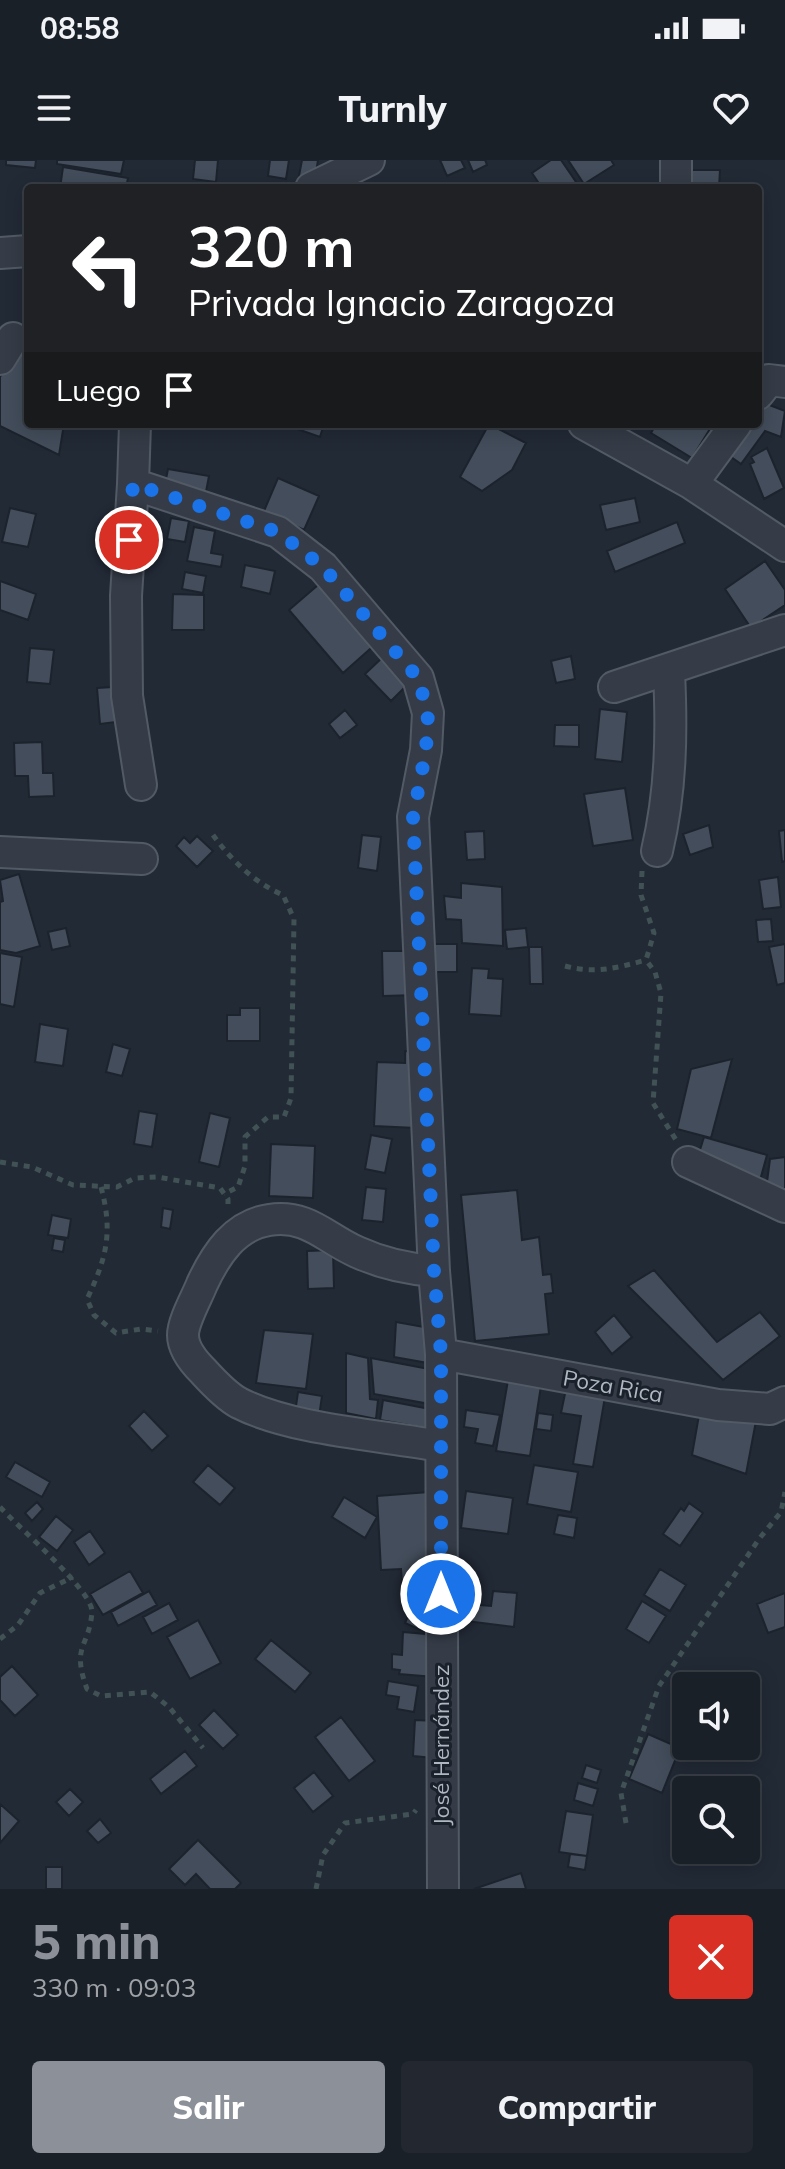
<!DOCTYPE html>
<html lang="es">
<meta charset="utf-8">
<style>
body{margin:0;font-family:Mulish,sans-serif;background:#232830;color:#f1f3f6;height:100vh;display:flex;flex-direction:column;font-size:30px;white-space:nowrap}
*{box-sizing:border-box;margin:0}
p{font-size:26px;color:#9fa3a8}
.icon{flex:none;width:44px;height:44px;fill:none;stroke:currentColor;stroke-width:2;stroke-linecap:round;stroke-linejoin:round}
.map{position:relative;height:1729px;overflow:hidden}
.sheet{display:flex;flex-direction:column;background:#1a2028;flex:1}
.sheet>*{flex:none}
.hud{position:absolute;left:24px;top:24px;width:738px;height:244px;border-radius:8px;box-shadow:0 4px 20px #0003,0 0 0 2px #383e45;background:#202124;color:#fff;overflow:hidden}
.controls{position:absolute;left:672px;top:1512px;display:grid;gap:16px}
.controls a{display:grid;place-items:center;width:88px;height:88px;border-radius:8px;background:#1a2028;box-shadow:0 4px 20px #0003,0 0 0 2px #383e45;font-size:40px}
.pin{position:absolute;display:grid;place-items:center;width:68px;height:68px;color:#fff;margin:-34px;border:4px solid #fff;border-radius:50%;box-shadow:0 2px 8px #0007}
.me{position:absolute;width:88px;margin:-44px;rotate:0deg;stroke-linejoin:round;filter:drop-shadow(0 0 6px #0008)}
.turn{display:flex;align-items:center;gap:28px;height:168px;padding:0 32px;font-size:36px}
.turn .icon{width:104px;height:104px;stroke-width:2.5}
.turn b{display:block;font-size:56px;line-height:68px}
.then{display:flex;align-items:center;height:76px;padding:0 32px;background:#0003;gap:16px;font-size:30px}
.round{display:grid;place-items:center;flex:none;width:84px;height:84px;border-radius:8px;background:#232830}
.overview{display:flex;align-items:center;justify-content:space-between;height:136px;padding:0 32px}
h1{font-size:48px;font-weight:800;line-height:60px;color:#8c9099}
.cta{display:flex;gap:16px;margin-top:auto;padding:16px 32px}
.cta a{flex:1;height:92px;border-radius:8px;background:#8c9099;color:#fff;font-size:32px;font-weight:800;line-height:92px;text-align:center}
.cta a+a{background:#232830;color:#f1f3f6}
.status{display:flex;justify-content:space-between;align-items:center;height:56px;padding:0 40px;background:#1a2028;direction:ltr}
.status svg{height:22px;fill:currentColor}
header{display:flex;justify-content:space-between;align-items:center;height:104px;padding:0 32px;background:#1a2028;font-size:36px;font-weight:800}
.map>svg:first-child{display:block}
</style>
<div class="status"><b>08:58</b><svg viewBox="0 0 49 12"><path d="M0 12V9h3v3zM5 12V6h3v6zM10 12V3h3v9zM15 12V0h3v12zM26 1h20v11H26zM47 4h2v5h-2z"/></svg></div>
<header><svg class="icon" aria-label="menu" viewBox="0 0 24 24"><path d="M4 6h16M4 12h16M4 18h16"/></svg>Turnly<svg class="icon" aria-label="heart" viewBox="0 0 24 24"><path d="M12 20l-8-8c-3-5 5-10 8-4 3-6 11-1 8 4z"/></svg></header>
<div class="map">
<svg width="785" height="1729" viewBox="0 0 785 1729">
<rect width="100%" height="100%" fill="#222a36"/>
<path fill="#434d5b" stroke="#1c232d" stroke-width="2" d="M6 0H36L35 8 6 5Z
M57 0H124L121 14 57 4Z
M195 0H218L216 22 193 19Z
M270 0H289L286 19 268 16Z
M302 0H318L315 19 299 16Z
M440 0H461L465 8 447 16Z
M468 0H485L487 5 473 12Z
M551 0H561L576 22 567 28H542L532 13Z
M568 0H611L614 5 584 24Z
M63 7 128 18 126 28H60Z
M680 10H720L719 28H680Z
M28 161V264H64L59 295 0 266V217Z
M759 241 785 251 781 277 765 271 741 304 731 297 726 304 717 298 742 264H758Z
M283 264H324L320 277Z
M489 264 526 283 512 310 482 331 460 317Z
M656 264H713L692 298 651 273Z
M767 288 784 328 764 339 750 304 754 302 751 297Z
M168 309 209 316 205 337 164 329Z
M278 318 319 336 304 370 264 351Z
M635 338 640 362 606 370 600 345Z
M10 348 36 354 28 387 2 382Z
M171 358 189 361 185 382 167 379Z
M677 362 685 383 615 412 607 391Z
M194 367 215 371 211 393 223 395 221 407 187 401Z
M765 401 785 430V445L751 468 725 429Z
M245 405 275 411 270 434 241 427Z
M185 412 206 416 203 433 182 429Z
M325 419 379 481 343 513 289 450Z
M0 421 36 434 28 460 0 450Z
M173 434 204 435V470H172Z
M30 488 54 490 50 524 27 522Z
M385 495 410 522 391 541 365 514Z
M571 496 575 519 556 523 551 501Z
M113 527 116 562 100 564 97 528Z
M600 549 627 552 622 602 595 599Z
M345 550 357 565 340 578 329 564Z
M555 565H579V587L554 586Z
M42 582 43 613H53L54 636 29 637 28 616H15L14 583Z
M625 628 633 680 593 686 584 634Z
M709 665 713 687 690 695 683 674Z
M785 670V701L782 702 779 671Z
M484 671 485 699 467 700 465 672Z
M362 675 381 677 377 711 358 708Z
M197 676 213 691 197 707 176 686 184 677 190 683Z
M19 714 40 786 16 793 0 790V742L3 741 0 720Z
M778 717 781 747 763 749 759 720Z
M461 723 502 727 503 786 462 783 461 760 446 759 444 736 461 738Z
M771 759 773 781 758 782 756 760Z
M66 768 70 786 52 790 48 772Z
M526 768 528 787 507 789 505 770Z
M429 784H457V812H437V823H430Z
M785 784V823L777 825 769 787Z
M529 787H542L543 824H530Z
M382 791H417L418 835 383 836Z
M0 793 22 797 14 847 0 844Z
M472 808 489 809 488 818 503 819 501 856 469 854Z
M240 848H260V881H227V855H240Z
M40 864 68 869 63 906 35 902Z
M113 884 130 889 122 916 106 912Z
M405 891 420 892 416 968 374 966 377 902 405 903Z
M732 899 711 978 677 969 691 909Z
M139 951 157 954 152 987 134 984Z
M210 953 230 958 219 1007 199 1002Z
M371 975 392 979 385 1013 365 1009Z
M704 977 767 995 759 1024 699 993Z
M271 984 315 986 313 1038 269 1036Z
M785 997V1045L765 1037 770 999Z
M366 1027 386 1029 383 1062 362 1060Z
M517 1030 522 1080 539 1077 543 1115 551 1114 553 1133 545 1134 549 1174 475 1181 461 1035Z
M163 1048 173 1050 170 1069 161 1067Z
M52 1055 71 1059 68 1078 48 1075Z
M54 1078 65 1080 63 1092 52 1090Z
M333 1090 334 1128 308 1129 307 1091Z
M654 1110 717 1182 760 1152 780 1176 723 1220 628 1126Z
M614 1155 632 1177 612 1194 595 1172Z
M396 1162 424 1167 428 1203 394 1197Z
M264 1170 313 1174 306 1229 256 1223Z
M346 1193 368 1198 370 1239 378 1240 376 1259 346 1253Z
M371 1198 429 1209 430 1244 374 1234Z
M508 1220 541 1226 530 1296 496 1291Z
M567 1224 606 1231 593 1307 573 1304 581 1256 561 1253Z
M298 1232 322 1236 319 1257 295 1253Z
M383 1240 430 1249 432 1269 380 1260Z
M466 1250 500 1255 493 1286 475 1283 478 1269 464 1267Z
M144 1251 168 1276 152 1291 129 1266Z
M538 1253 553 1255 551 1271 536 1269Z
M699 1255 756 1261 746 1314 692 1295Z
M15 1302 50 1322 42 1337 6 1317Z
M208 1305 235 1328 220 1345 193 1322Z
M534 1305 578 1312 571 1352 527 1344Z
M466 1331 513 1338 508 1374 461 1368Z
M429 1332 437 1452 403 1438 401 1409 381 1410 377 1336Z
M344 1337 377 1357 365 1378 332 1357Z
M37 1342 43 1349 32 1361 25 1353Z
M689 1343 703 1353 680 1386 663 1374 681 1348 684 1351Z
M558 1355 577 1358 574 1378 554 1374Z
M56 1356 73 1370 57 1391 39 1377Z
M90 1371 105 1393 89 1405 74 1382Z
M660 1409 686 1425 670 1451 644 1435Z
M130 1411 143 1433 103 1455 90 1434Z
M149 1431 157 1445 118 1466 111 1452Z
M493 1431 517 1433 514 1467 466 1461 468 1444 491 1446Z
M785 1433V1467L768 1473 757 1444Z
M642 1441 666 1456 649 1483 626 1469Z
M169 1443 178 1460 152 1474 143 1457Z
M411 1449 433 1459 427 1473 405 1463Z
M198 1460 221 1503 190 1519 167 1477Z
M403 1472 437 1475 435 1517 399 1514 400 1510 392 1509V1494L402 1495Z
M271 1480 311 1513 295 1532 255 1499Z
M12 1506 38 1535 15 1556 0 1540V1517Z
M388 1521 418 1526 414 1552 397 1549 399 1537 386 1535Z
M214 1550 238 1575 223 1589 199 1565Z
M341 1557 375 1601 349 1621 315 1577Z
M415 1560 437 1561 434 1598 413 1596Z
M648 1574 680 1588 662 1633 629 1619Z
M185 1591 197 1606 161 1634 150 1619Z
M586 1605 601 1610 597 1623 582 1618Z
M314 1612 333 1636 313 1652 294 1628Z
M578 1623 598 1629 593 1646 574 1640Z
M70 1629 83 1642 69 1656 56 1642Z
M0 1644 19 1661 0 1683Z
M566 1651 593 1655 587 1696 559 1692Z
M100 1659 111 1673 98 1683 87 1671Z
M198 1680 241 1723 235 1729H210L196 1714 185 1725 169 1709Z
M570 1694 587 1696 585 1710 568 1707Z
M46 1707H62V1729H46Z
M521 1713 526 1729H474Z"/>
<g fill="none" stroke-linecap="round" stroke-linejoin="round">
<defs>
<path id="minor" d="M676 0V28
M311 28 369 0
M0 93 28 91
M0 199 13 178
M758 234 769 220 785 222
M135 264 133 324 278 372 323 407 418 518 428 553 426 590 413 657 434 1111 441 1194 443 1729
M584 264 692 324 785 386
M133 324 126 436 127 536 141 625
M692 324 736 264
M614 527 785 470
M657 691C671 631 672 574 669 512
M0 692 142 699
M688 1002 785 1047
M434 1111C408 1109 381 1103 357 1092 325 1078 308 1054 269 1060 235 1065 216 1094 202 1124 197 1137 183 1161 183 1175 183 1189 194 1202 203 1211 213 1222 226 1236 239 1243 292 1270 380 1275 440 1286
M441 1194 718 1245 770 1249 785 1242"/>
</defs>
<use href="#minor" stroke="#525a65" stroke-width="34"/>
<path stroke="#415255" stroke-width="5" stroke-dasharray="6 6" stroke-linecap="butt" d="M213 675C231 700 255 723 283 735L294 759 291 938 284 957H268L245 977V1006L238 1027 224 1034
M642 711 641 735 654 773 646 800 655 812 661 833 653 943 676 980
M565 806C595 814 617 808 646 800
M0 1002 32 1007 73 1025 117 1027 135 1018 157 1017 220 1028 228 1039V1049
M101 1027C113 1072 107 1097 87 1139L94 1155 116 1173 141 1169 158 1171
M0 1347C18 1367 93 1431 92 1452 89 1488 71 1485 87 1529L101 1536 150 1532 169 1547 203 1588
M0 1479 18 1465 40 1433 73 1417
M626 1663 621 1633 659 1526 759 1379 781 1352 785 1332
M316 1729 323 1695 345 1663 413 1654 416 1650"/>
<use href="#minor" stroke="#353c47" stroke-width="30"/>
</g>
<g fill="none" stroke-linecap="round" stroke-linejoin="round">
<path stroke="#1a73e8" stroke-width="14" stroke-dasharray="0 25.2" d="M129 380 133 324 278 372 323 407 418 518 428 553 426 590 413 657 434 1111 441 1194V1434"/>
</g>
<g text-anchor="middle" stroke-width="6" stroke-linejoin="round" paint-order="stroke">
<g font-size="22" fill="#afb7c3" stroke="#1a212b">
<text transform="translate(613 1226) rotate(10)" y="8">Poza Rica</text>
<text transform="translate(441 1585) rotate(-90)" y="8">José Hernández</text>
</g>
</g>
</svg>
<div class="controls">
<a><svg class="icon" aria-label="sound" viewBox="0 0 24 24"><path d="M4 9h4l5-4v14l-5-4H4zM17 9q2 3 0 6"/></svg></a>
<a><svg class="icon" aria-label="search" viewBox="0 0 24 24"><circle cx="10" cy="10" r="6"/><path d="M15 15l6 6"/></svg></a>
</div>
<div class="pin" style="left:129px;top:380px;background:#d93025"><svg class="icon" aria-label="arrive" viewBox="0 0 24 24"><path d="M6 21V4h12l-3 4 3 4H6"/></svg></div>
<svg class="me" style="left:441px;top:1434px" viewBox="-20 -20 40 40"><circle r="17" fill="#1a73e8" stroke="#fff" stroke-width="3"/><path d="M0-11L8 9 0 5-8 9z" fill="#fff"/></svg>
<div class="hud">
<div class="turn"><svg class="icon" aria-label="left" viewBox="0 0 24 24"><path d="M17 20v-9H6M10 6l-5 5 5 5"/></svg><div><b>320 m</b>Privada Ignacio Zaragoza</div></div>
<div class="then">Luego<svg class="icon" aria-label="arrive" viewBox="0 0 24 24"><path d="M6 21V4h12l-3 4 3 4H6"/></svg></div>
</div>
</div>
<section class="sheet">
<div class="overview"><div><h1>5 min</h1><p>330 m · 09:03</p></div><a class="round" style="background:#d93025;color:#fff"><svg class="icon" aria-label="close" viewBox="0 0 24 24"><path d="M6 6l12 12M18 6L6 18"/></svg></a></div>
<div class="cta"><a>Salir</a><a>Compartir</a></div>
</section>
